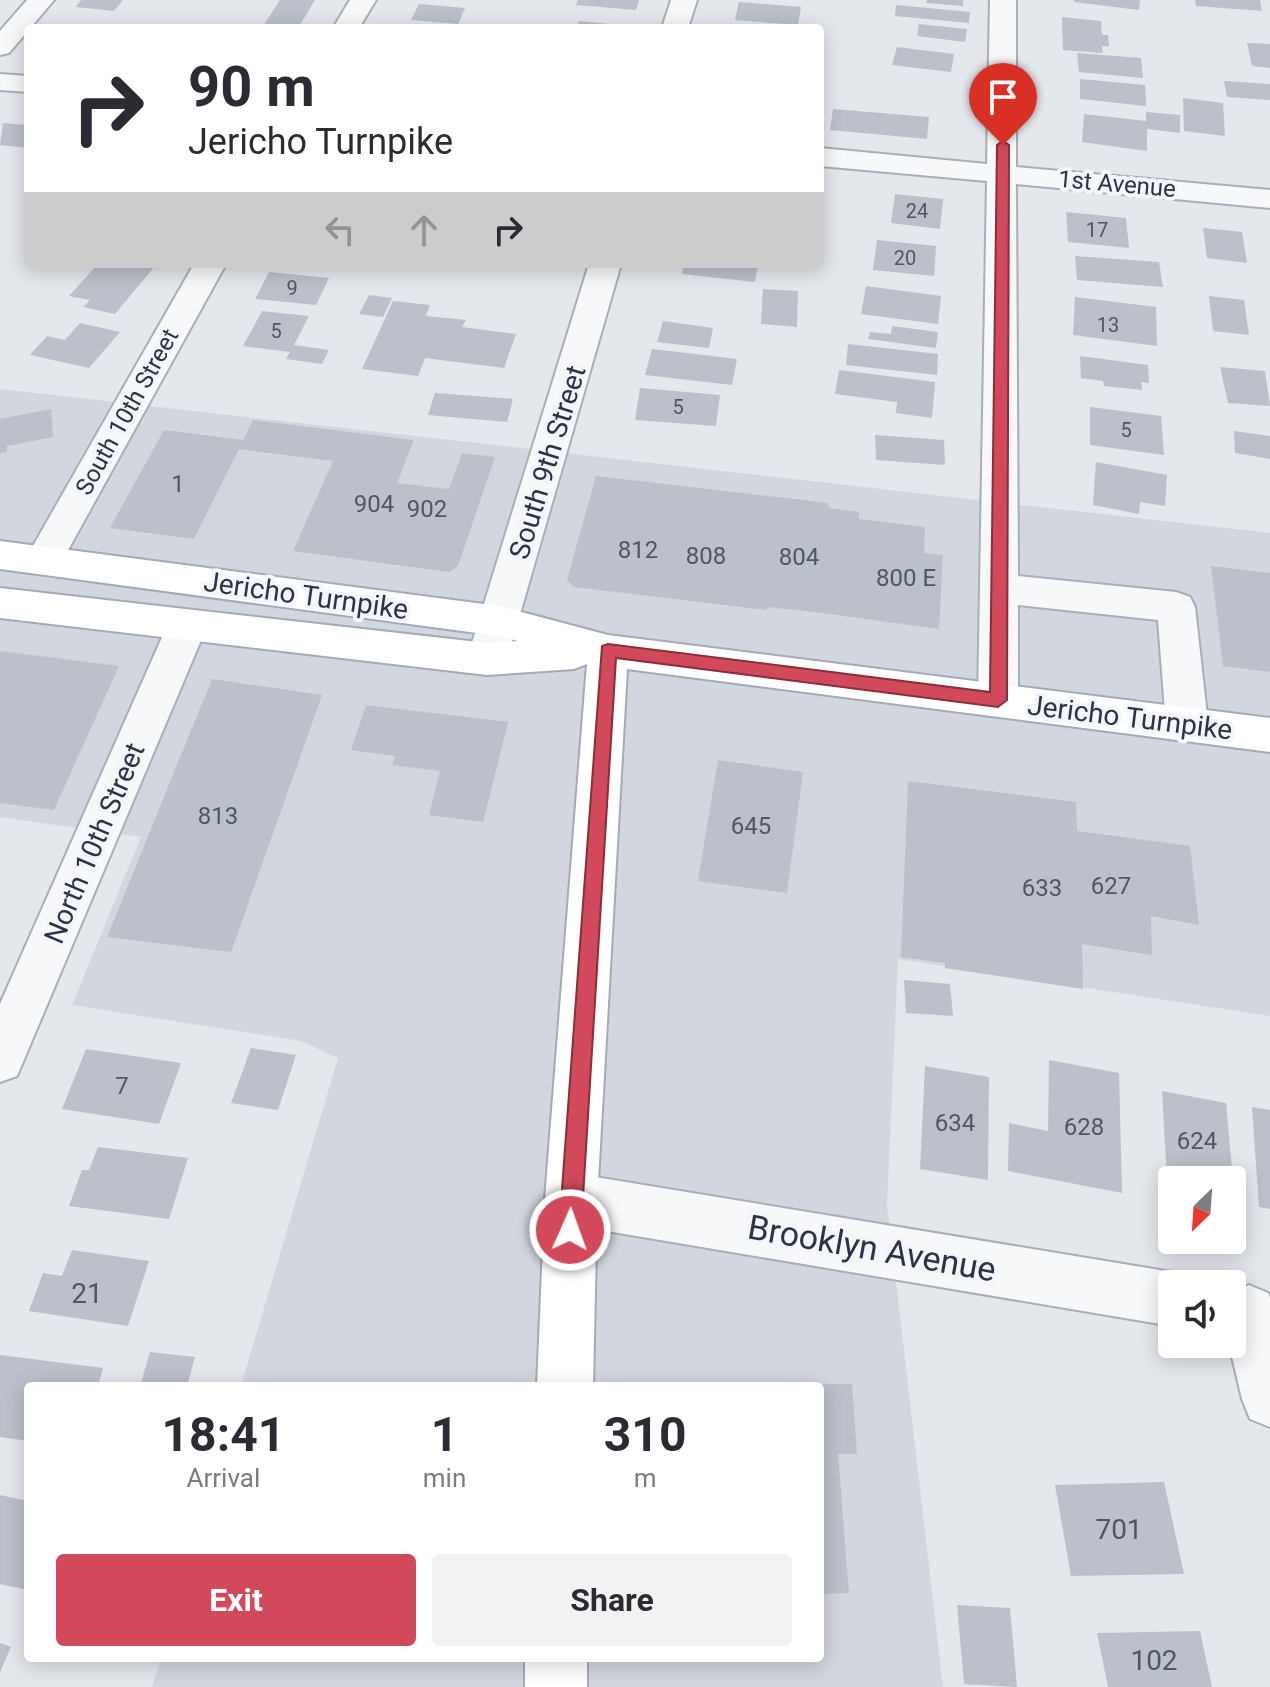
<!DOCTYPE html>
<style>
body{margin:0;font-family:Roboto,sans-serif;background:#f2f2f3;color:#2b2b33;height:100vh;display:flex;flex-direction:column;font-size:30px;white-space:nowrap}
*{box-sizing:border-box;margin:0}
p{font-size:26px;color:#7c7c81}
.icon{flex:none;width:44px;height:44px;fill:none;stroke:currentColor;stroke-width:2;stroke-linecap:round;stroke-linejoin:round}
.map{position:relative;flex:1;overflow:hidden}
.side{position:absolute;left:24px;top:1382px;width:800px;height:280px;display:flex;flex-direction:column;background:#fff;border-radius:8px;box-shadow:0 4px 20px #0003}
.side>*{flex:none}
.top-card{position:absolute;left:24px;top:24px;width:800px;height:244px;border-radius:8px;box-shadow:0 4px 20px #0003;background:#fff;color:#2b2b33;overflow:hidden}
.needle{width:52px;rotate:205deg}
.buttons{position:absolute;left:1158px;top:1166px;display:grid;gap:16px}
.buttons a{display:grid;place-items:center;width:88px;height:88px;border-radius:8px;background:#fff;box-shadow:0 4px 20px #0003;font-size:40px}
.pin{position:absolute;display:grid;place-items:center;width:68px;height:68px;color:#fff;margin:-82px -34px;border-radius:50% 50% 50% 0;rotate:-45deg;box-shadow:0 0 8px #0007}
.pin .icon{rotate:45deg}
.me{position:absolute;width:88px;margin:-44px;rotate:2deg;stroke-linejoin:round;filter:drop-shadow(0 0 6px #0008)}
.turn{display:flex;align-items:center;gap:28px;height:168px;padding:0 32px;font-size:36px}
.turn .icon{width:104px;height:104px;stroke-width:2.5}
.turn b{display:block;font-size:56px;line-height:68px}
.lanes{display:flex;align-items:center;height:76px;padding:0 32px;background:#0003;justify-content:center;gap:40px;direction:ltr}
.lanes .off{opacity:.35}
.eta{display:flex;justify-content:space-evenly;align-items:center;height:136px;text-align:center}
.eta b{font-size:48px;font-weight:700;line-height:56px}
.primary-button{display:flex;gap:16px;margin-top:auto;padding:16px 32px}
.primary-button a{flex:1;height:92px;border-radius:8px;background:#d1495b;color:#fff;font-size:32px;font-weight:700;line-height:92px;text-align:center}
.primary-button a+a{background:#f2f2f3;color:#2b2b33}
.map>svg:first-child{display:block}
</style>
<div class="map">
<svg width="1270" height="1687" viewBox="0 0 1270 1687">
<rect width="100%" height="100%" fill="#e4e7ec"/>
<path fill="#d2d6de" d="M0 389 1270 533V1016L898 959 887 1204 943 1687H152L161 1658H820V1386H241L338 1058 301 1041 72 1005 141 837 0 817Z"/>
<path fill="#bbc0ca" d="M81 0H123L114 11 76 7Z
M280 0H315L298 28H262Z
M578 0H639L636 10 576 5Z
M927 0H963V6L926 3Z
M1074 0H1140L1139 10 1074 2Z
M1195 0H1260L1262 11 1196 6Z
M739 2 801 7 798 25 735 20Z
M419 4 465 8 458 24 411 20Z
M896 5 970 12 969 23 895 16Z
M1062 17 1101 21 1102 35H1108L1109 46H1102L1103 53 1063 50Z
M579 21 629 26V28H577Z
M919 24 967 29 965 42 917 36Z
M1247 43 1270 44V68L1252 66Z
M897 47 954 54 951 72 892 65Z
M1077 53 1141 58 1143 78 1079 72Z
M1080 79 1145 85 1146 106 1080 99Z
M1224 81 1270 84V100L1227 97Z
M1183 98 1223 103 1225 136 1184 131Z
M833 109 929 117 927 139 830 130Z
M1146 112 1180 115V133L1147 129V151L1082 142 1084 114 1146 121Z
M3 123 28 125V148L0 145Z
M895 194 943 199 940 229 891 223Z
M1066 212 1126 218 1129 248 1068 242Z
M1203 228 1242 232 1247 263 1207 258Z
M877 240 936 246 934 276 873 270Z
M1075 256 1159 262 1163 287 1077 280Z
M98 264H144L155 266 115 314 83 307 90 300 69 296Z
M684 264H758L755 282 682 274Z
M269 272 329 278 316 305 255 299Z
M866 286 941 296 938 324 861 314Z
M763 289 798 291 797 327 761 324Z
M369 295 392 298 383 317 359 314Z
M1209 296 1244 300 1249 335 1213 331Z
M1075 297 1156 307 1157 346 1073 335Z
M393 301 430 305 426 316 466 320 462 327 516 334 504 368 425 358 418 376 362 369Z
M262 311 309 316 294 345 329 350 322 364 286 359 290 352 243 346Z
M663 321 713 328 709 348 657 342Z
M80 323 120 332 89 368 30 355 47 336 65 340Z
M892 326 938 332 936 348 868 339 870 332 891 334Z
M848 344 938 354 937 375 846 365Z
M652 349 737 359 732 385 645 375Z
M1080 356 1148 365 1149 383 1141 382 1142 390 1104 386 1103 381 1081 378Z
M1220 367 1265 371 1270 406 1228 403Z
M839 370 935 382 932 418 896 413 897 402 835 394Z
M640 388 720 395 716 426 635 420Z
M435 393 513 399 507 422 428 415Z
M1090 407 1161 416 1164 455 1090 445Z
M51 409 53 437 7 446V452L0 453V419Z
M253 420 414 440 397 483 449 489 462 453 495 457 458 566 449 572 293 551 333 461 239 449 194 539 110 528 164 430 243 440Z
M1234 431 1270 436V459L1235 453Z
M875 435 944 440 945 465 876 460Z
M1096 462 1167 475 1165 506 1140 502 1139 514 1093 505Z
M596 476 828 503 829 508 859 512V519L925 527 924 553 943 555 939 629 815 612 767 607V610L574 587 567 580Z
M1211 566 1270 573V672L1223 666Z
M0 651 119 666 54 810 0 803Z
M212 679 322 695 231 952 107 937Z
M366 705 508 722 483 822 429 815 440 771 392 765 395 756 351 750Z
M718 760 803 772 787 893 698 881Z
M908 781 1076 802 1077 831 1190 846 1199 925 1151 916 1152 955 1082 944 1083 989 945 968V963L901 957Z
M904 980 950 984 953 1016 906 1013Z
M251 1048 296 1055 278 1110 231 1103Z
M86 1049 181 1063 159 1124 62 1109Z
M1049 1060 1119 1073 1122 1193 1008 1171 1009 1123 1048 1131Z
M925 1066 989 1077 988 1180 920 1169Z
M1162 1091 1226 1103 1233 1180H1172V1200L1168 1199Z
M1252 1107 1270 1110V1209L1259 1207Z
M98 1147 188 1158 169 1219 69 1206 82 1170H89Z
M72 1250 149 1261 128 1326 29 1311 43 1273 62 1276Z
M150 1352 195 1357 187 1386H140Z
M0 1355 103 1368 98 1386H28V1441L0 1437Z
M820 1384H852L857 1454H838L849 1593 820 1594Z
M1164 1482 1184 1574 1071 1576 1055 1485Z
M0 1495 28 1501V1590L0 1584Z
M957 1605 1010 1608 1017 1687 964 1684Z
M1200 1631 1212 1687H1108L1097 1633Z
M0 1643 11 1647 0 1672Z"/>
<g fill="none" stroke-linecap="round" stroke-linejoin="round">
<defs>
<path id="minor" d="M27 0H54L9 53 0 55V31Z
M350 0H376L359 28H333Z
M671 0H697L688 28H662Z
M990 0H1016V167L1270 190V208L1016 184 1018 576 1176 592 1190 597 1195 607 1208 724 1202 736 1187 741 1172 736 1166 724 1158 620 1018 605V700L1012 712 998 716 984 712 978 700 987 181 820 166V148L987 164Z
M0 74 28 76V92L0 90Z
M194 264H226L57 570 44 574 31 570 25 560Z
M589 264H621L507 659 501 670 487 675 473 670 467 659Z
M187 611 201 615 207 626 17 1076 0 1082V1004L167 626 173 615Z
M571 1173 1172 1272 1191 1280 1193 1284H1172V1326L571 1225 553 1217 545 1199 553 1181Z
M1249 1285 1268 1293 1270 1297V1427L1250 1419 1242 1399 1229 1344H1232V1292Z"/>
<path id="major" d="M0 541 499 606 608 635 1270 718V752L627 669 597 1199 593 1386H537L545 1199 587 664 574 669 487 675 0 618V588L487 643 518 641 499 636 0 569Z
M525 1658H587V1687H525Z"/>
</defs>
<use href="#minor" stroke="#a9aeb7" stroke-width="4"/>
<use href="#major" stroke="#a3abb8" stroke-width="4"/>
<use href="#minor" fill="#f7f8fa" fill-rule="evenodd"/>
<use href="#major" fill="#fff" fill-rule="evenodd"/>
</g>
<path fill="#d1495b" stroke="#882f3b" stroke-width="2" d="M1003 141 1009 145 1007 700 998 707 616 658 581 1230 578 1237 570 1241 563 1237 559 1230 602 646 608 644 990 692 997 145Z"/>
<g text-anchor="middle" stroke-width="8" stroke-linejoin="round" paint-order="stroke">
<g font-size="20" fill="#4f5766">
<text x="917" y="218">24</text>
<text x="1097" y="237">17</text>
<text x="905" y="265">20</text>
<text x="292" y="295">9</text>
<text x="1108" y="332">13</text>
<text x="276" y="338">5</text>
<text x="678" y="414">5</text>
<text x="1126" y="437">5</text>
</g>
<g font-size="24" fill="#2b3445" stroke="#f4f6f9">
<text transform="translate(1117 184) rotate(5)" y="8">1st Avenue</text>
<text transform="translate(127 412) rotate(-61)" y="8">South 10th Street</text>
</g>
<g font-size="24" fill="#4f5766">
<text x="178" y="492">1</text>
<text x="374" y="512">904</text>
<text x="427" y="517">902</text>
<text x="638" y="558">812</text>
<text x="706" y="564">808</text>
<text x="799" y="565">804</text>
<text x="906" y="586">800 E</text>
<text x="218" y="824">813</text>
<text x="751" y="834">645</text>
<text x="1111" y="894">627</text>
<text x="1042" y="896">633</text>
<text x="122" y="1094">7</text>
<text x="955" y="1131">634</text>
<text x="1084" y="1135">628</text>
<text x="1197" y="1149">624</text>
</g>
<g font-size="28" fill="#2b3445" stroke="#f4f6f9">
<text transform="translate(547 462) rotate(-73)" y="10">South 9th Street</text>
<text transform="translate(306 595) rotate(8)" y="10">Jericho Turnpike</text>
<text transform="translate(1130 717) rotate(7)" y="10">Jericho Turnpike</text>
<text transform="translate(94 843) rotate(-67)" y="10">North 10th Street</text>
</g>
<g font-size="28" fill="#4f5766">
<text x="87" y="1303">21</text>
<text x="1119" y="1539">701</text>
<text x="1154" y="1670">102</text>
</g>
<g font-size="34" fill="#2b3445" stroke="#f4f6f9">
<text transform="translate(872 1248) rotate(10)" y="12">Brooklyn Avenue</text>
</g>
</g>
</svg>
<div class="buttons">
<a><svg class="needle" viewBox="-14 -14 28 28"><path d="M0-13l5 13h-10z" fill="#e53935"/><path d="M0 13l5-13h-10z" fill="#7c7c81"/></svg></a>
<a><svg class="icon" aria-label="sound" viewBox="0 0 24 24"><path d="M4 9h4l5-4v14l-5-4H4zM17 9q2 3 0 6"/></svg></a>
</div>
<div class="pin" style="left:1003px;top:145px;background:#d93025"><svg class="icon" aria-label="arrive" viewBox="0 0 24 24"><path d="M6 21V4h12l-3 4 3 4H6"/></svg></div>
<svg class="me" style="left:570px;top:1230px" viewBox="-20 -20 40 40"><circle r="17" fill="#d1495b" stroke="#fff" stroke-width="3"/><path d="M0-11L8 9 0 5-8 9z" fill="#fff"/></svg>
<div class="top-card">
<div class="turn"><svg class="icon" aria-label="right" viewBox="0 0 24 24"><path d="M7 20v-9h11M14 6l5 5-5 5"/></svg><div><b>90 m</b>Jericho Turnpike</div></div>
<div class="lanes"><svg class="icon off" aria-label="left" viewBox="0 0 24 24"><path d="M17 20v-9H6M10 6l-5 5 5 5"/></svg><svg class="icon off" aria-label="ahead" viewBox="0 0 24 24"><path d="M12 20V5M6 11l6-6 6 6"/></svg><svg class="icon" aria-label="right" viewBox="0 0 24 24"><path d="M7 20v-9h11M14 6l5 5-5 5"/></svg></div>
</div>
<section class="side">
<div class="eta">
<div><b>18:41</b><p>Arrival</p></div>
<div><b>1</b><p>min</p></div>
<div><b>310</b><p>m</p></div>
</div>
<div class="primary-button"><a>Exit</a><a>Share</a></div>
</section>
</div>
